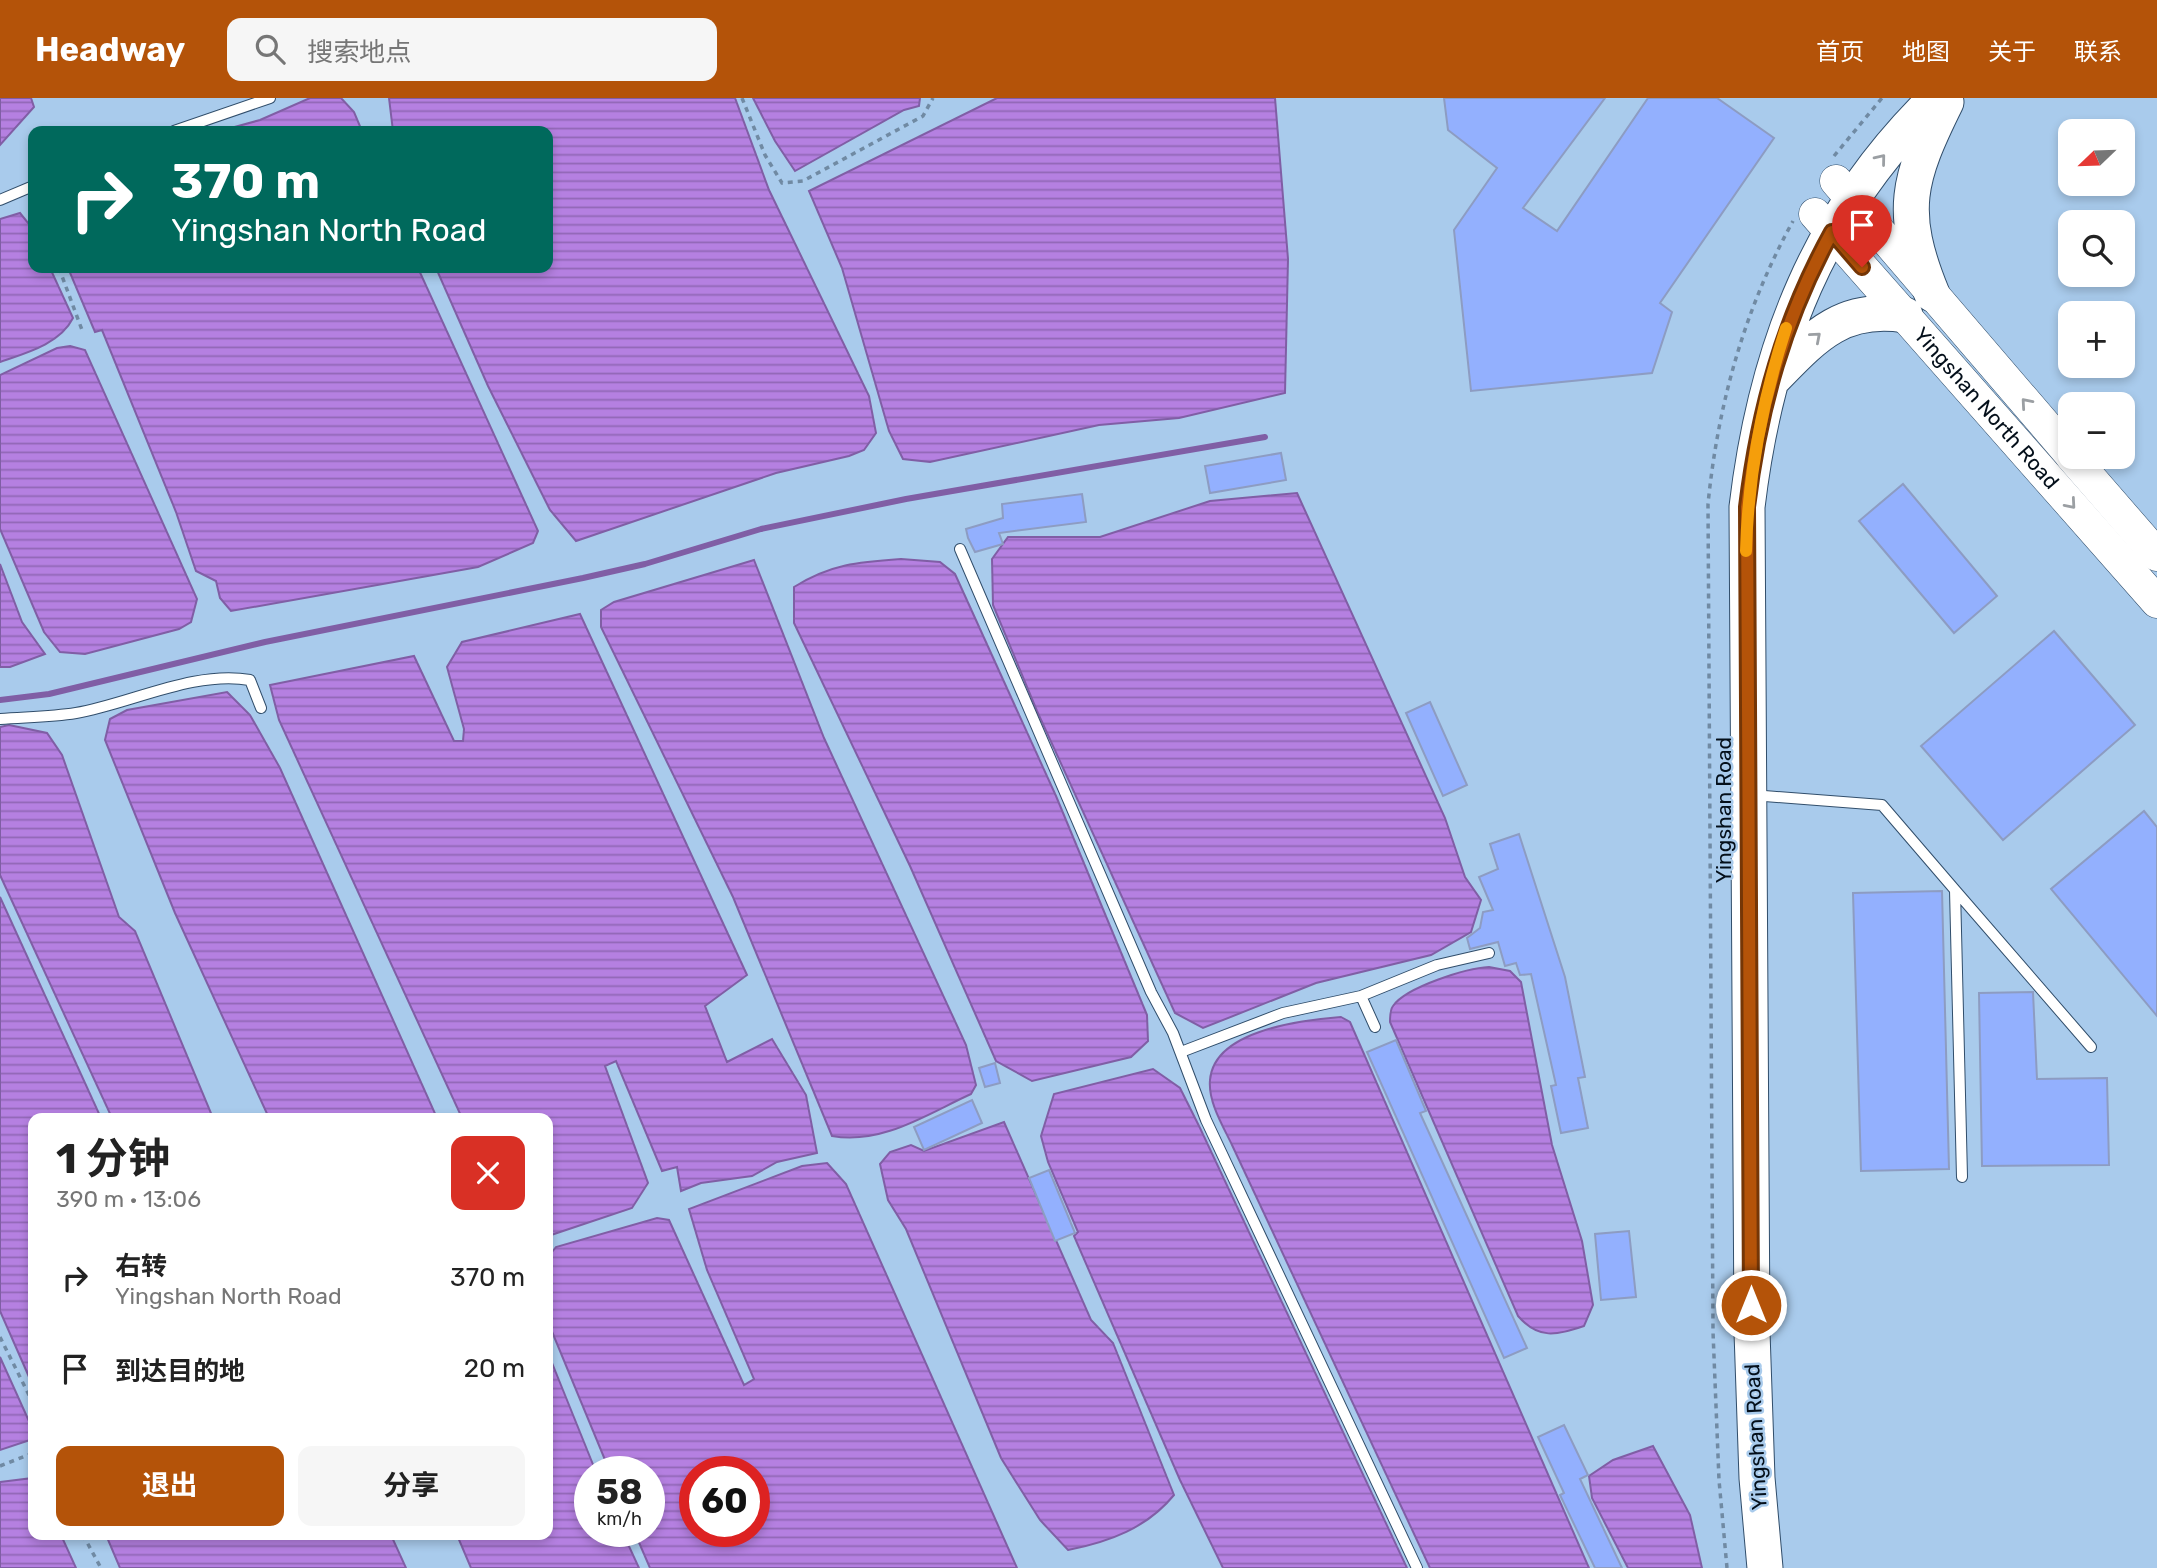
<!DOCTYPE html>
<html lang="zh">
<meta charset="utf-8">
<style>
body{margin:0;font-family:Rubik,"Noto Sans SC",sans-serif;background:#f6f6f6;color:#222;height:100vh;display:flex;flex-direction:column;font-size:26px;white-space:nowrap}
*{box-sizing:border-box;margin:0}
p{font-size:23px;color:#767676}
.icon{flex:none;width:38px;height:38px;fill:none;stroke:currentColor;stroke-width:2;stroke-linecap:round;stroke-linejoin:round}
.map{position:relative;flex:1;overflow:hidden}
.panel{position:absolute;left:28px;top:1015px;width:525px;height:427px;display:flex;flex-direction:column;background:#fff;border-radius:14px;box-shadow:0 4px 10px #0003}
.panel>*{flex:none}
.hud{position:absolute;left:28px;top:28px;width:525px;height:147px;border-radius:14px;box-shadow:0 4px 10px #0003;background:#00695c;color:#fff;overflow:hidden}
.needle{width:46px;rotate:247deg}
.controls{position:absolute;left:2058px;top:21px;display:grid;gap:14px}
.controls a{display:grid;place-items:center;width:77px;height:77px;border-radius:14px;background:#fff;box-shadow:0 4px 10px #0003;font-size:35px}
.speed{position:absolute;left:574px;top:1358px;display:flex;gap:14px;font-size:35px;font-weight:700;text-align:center}
.speed>*{display:grid;place-content:center;width:91px;height:91px;border-radius:50%;background:#fff;box-shadow:0 4px 10px #0003;line-height:1}
.speed small{font-size:18px;font-weight:400}
.speed .limit{border:10px solid #d22;background:#fff;color:#111}
.pin{position:absolute;display:grid;place-items:center;width:60px;height:60px;color:#fff;margin:-72px -30px;border-radius:50% 50% 50% 0;rotate:-45deg;box-shadow:0 0 7px #0007}
.pin .icon{rotate:45deg}
.me{position:absolute;width:77px;margin:-38px;rotate:0deg;stroke-linejoin:round;filter:drop-shadow(0 0 5px #0008)}
.turn{display:flex;align-items:center;gap:24px;height:147px;padding:0 28px;font-size:32px}
.turn .icon{width:91px;height:91px;stroke-width:2.5}
.turn b{display:block;font-size:49px;line-height:60px}
.round{display:grid;place-items:center;flex:none;width:74px;height:74px;border-radius:14px;background:#f6f6f6}
.head{display:flex;align-items:center;justify-content:space-between;height:119px;padding:0 28px}
h1{font-size:42px;font-weight:700;line-height:52px}
.primary-button{display:flex;gap:14px;margin-top:auto;padding:14px 28px}
.primary-button a{flex:1;height:80px;border-radius:14px;background:#b45309;color:#fff;font-size:28px;font-weight:700;line-height:80px;text-align:center}
.primary-button a+a{background:#f6f6f6;color:#222}
ul{padding:0;list-style:none}
li{display:flex;align-items:center;gap:21px;height:91px;padding:0 28px}
li div{flex:1}
li b{display:block;font-size:26px}
li em{font-style:normal}
header{display:flex;align-items:center;gap:42px;box-sizing:border-box;height:98px;padding:0 35px;background:#b45309;color:#fff}
header strong{font-size:33px}
nav{display:flex;gap:38px;margin-inline-start:auto;font-size:24px}
.search{width:490px;height:63px;background:#f6f6f6;display:flex;align-items:center;gap:18px;box-sizing:border-box;padding:0 24px;border-radius:14px;color:#767676;font-size:26px}
.map>svg:first-child{display:block}
</style>
<header>
<strong>Headway</strong>
<div class="search"><svg class="icon" aria-label="search" viewBox="0 0 24 24"><circle cx="10" cy="10" r="6"/><path d="M15 15l6 6"/></svg>搜索地点</div>
<nav><a>首页</a><a>地图</a><a>关于</a><a>联系</a></nav>
</header>
<div class="map">
<svg width="2157" height="1470" viewBox="0 0 2157 1470">
<defs>
<pattern id="water-rules" width="6" height="5" patternUnits="userSpaceOnUse" patternTransform="scale(1.75)"><rect width="6" height="5" fill="#b580e1"/><path d="M0 2.5h6" fill="none" stroke="#9167b6"/></pattern>
</defs>
<rect width="100%" height="100%" fill="#a9cbec"/>
<path fill="url(#water-rules)" stroke="#805ea5" stroke-width="2" fill-rule="evenodd" d="M0 0H31L34 9 0 47Z
M310 0H341L354 14 362 33H220L260 22Z
M389 0H735L769 92 869 298 876 335 864 352 849 358 776 375 576 443 550 412 488 288 436 170H548V33H393Z
M753 0H920L919 8 904 12 795 73 775 43Z
M997 0H1275L1288 161 1285 295 1179 320 1099 327 930 364 903 361 889 333 842 170 809 93Z
M20 115 33 131V170H50L73 220C60 246 26 255 0 264V121Z
M68 170H418L538 433 533 445 478 469 231 513 220 500 216 483 196 473 176 414 102 232 95 234Z
M70 248 85 252 197 501 191 524 179 531 85 556 60 554 44 534 0 431V277L57 250Z
M1297 395 1445 720 1465 779 1481 802 1471 834 1431 857 1316 885 1203 930 1175 915 1037 613 993 507 992 461 1008 439H1100L1210 403Z
M901 461 940 464 955 476 1056 698 1147 917 1148 943 1131 959 1032 983 996 963 910 768 794 525V489C831 466 858 464 901 461Z
M754 462 824 640 966 947 976 987 971 996C927 1016 882 1047 832 1038L733 799 601 529V512L614 504Z
M0 466 22 524 45 556 10 569H0Z
M580 516 747 877 705 908 727 964 772 941 806 997 817 1055 777 1064 752 1078 701 1085 681 1093 677 1069 662 1073 616 963 605 968 648 1085 632 1110 548 1138V1020H462L279 622 270 587 414 558 454 643H463L464 631 447 569 462 544Z
M227 594 250 617 280 670 437 1020H269L175 815 105 642 110 621 127 612Z
M9 627 47 635 62 657 119 819 135 833 213 1020H112L0 777V629Z
M0 799 101 1020H33V1288L0 1213Z
M1489 869 1510 873 1521 884 1552 1047 1582 1143 1593 1207 1584 1228C1556 1237 1539 1242 1518 1218L1390 924C1390 918 1390 912 1393 908 1406 889 1467 870 1489 869Z
M1341 919 1350 924 1589 1470H1430L1232 1047C1223 1028 1208 1004 1210 982 1214 932 1303 922 1341 919Z
M1153 971 1180 990 1200 1030 1407 1470H1223L1180 1382 1074 1138 1078 1134 1048 1064 1041 1038 1054 996Z
M1004 1024 1091 1222 1113 1245 1174 1397C1147 1430 1109 1444 1068 1452L1040 1422 1001 1360 906 1131 888 1102 880 1066 890 1054 911 1047 924 1053Z
M827 1065 846 1086 1017 1470H650L634 1433H649V1374H610L548 1224V1159L556 1149 657 1120 669 1122 744 1287 754 1281 707 1172 689 1111 802 1068ZM695 1374H754V1433H695Z
M548 1255 596 1374H590V1433H622L639 1470H471L457 1437H548Z
M0 1259 33 1332V1341L0 1352Z
M1653 1348 1690 1417 1702 1470H1628L1592 1400 1589 1378 1613 1362Z
M33 1380V1437H61L76 1470H0V1384Z
M106 1437H391L406 1470H120Z"/>
<g fill="none" stroke-linecap="round" stroke-linejoin="round">
<path stroke="#805ea5" stroke-width="6" d="M0 602 49 596 265 544 583 480 645 466 761 431 906 401 1265 339"/>
</g>
<path fill="#93b0fe" stroke="#8d9cc2" stroke-width="2" d="M1444 0H1605L1523 110 1557 133 1648 0H1717L1774 40 1660 205 1672 214 1652 275 1471 293 1454 132 1497 70 1448 32Z
M1281 355 1286 382 1210 395 1205 368Z
M1903 386 1997 498 1954 535 1859 423Z
M1082 396 1086 424 999 435 1003 446 975 454 968 440 966 431 1003 420 1002 406Z
M2054 533 2135 627 2003 742 1921 648Z
M1430 604 1467 687 1443 698 1406 615Z
M2144 713 2157 729V918L2051 791Z
M1519 736 1565 879 1585 979 1578 980 1588 1030 1561 1035 1551 988 1556 987 1531 876 1520 877 1516 865 1505 868 1498 844 1470 851 1467 840 1480 830 1483 814 1493 812 1479 779 1498 771 1490 746Z
M1942 793 1949 1071 1861 1073 1853 795Z
M2033 894 2037 981 2107 980 2109 1067 1982 1068 1979 895Z
M1396 942 1426 1013 1420 1015 1527 1250 1504 1260 1367 954Z
M995 965 1000 985 985 989 979 970Z
M972 1002 982 1025 924 1052 914 1029Z
M1049 1072 1075 1135 1055 1143 1029 1080Z
M1629 1133 1636 1199 1601 1202 1595 1136Z
M1564 1327 1588 1377 1580 1381 1622 1470H1595L1560 1397 1564 1395 1538 1339Z"/>
<g fill="none" stroke-linecap="round" stroke-linejoin="round">
<defs>
<path id="service" d="M174 33 270 0
M0 102 33 88
M960 451 1151 894 1173 935 1206 1022 1417 1470
M0 621C25 619 51 619 76 615 130 606 194 572 250 582L261 610
M1752 697 1882 707 1955 792 1962 1079
M1955 792 2091 949
M1361 898 1375 929
M1181 954 1283 915 1361 898 1437 867 1489 855"/>
<g id="secondary">
<path d="M1836 83 2070 356"/>
<path id="s1" d="M1815 116 2157 504"/>
<path d="M2072 359 2157 457"/>
</g>
<path id="primary" d="M1932 196C1898 113 1908 81 1946 4
M1772 282C1813 240 1841 207 1905 217
M1765 1470 1757 1380 1752 1234 1747 409C1766 249 1819 114 1936 0"/>
</defs>
<use href="#service" stroke="#314e6b" stroke-width="12"/>
<use href="#secondary" stroke="#314e6b" stroke-width="33"/>
<use href="#primary" stroke="#314e6b" stroke-width="37"/>
<path stroke="#708aa3" stroke-width="3.5" stroke-dasharray="5 5" stroke-linecap="butt" d="M742 0 765 57 782 85 803 83 923 18 933 0
M1834 58 1882 0
M59 170 82 232
M0 1239 33 1305
M0 1368 33 1355
M83 1437 101 1470
M1727 1470 1719 1382 1713 1234 1708 406C1718 306 1744 212 1793 123"/>
<use href="#service" stroke="#fff" stroke-width="10"/>
<use href="#secondary" stroke="#fff" stroke-width="32"/>
<use href="#primary" stroke="#fff" stroke-width="35"/>
</g>
<defs><path id="oneway-chevron" d="M-2-3.5L2.5 0L-2 3.5" fill="none" stroke-width="1.6" stroke-linecap="round" stroke-linejoin="round" transform="scale(1.75)"/></defs>
<g stroke="#9b9fa3">
<use href="#oneway-chevron" transform="translate(1881 61) rotate(-51)"/>
<use href="#oneway-chevron" transform="translate(1816 239) rotate(-41)"/>
<use href="#oneway-chevron" transform="translate(2026 305) rotate(-131)"/>
<use href="#oneway-chevron" transform="translate(2071 406) rotate(49)"/>
</g>
<g fill="none" stroke-linecap="round" stroke-linejoin="round">
<defs>
<path id="route" d="M1751 1207 1747 409C1759 310 1784 221 1832 134L1862 169"/>
</defs>
<use href="#route" stroke="#753606" stroke-width="18"/>
<use href="#route" stroke="#b45309" stroke-width="12"/>
<path stroke="#f59e0b" stroke-width="12" d="M1746 453C1748 375 1762 304 1786 230"/>
</g>
<g text-anchor="middle" stroke-width="5" stroke-linejoin="round" paint-order="stroke">
<g font-size="21" fill="#040f1a" stroke="#a9cbec">
<text dy="7" stroke="none"><textPath href="#s1" startOffset="259">Yingshan North Road</textPath></text>
<text transform="translate(1724 712) rotate(-90)" y="7">Yingshan Road</text>
<text transform="translate(1756 1339) rotate(-93)" y="7">Yingshan Road</text>
</g>
</g>
</svg>
<div class="controls">
<a><svg class="needle" viewBox="-14 -14 28 28"><path d="M0-13l5 13h-10z" fill="#e53935"/><path d="M0 13l5-13h-10z" fill="#767676"/></svg></a>
<a><svg class="icon" aria-label="search" viewBox="0 0 24 24"><circle cx="10" cy="10" r="6"/><path d="M15 15l6 6"/></svg></a>
<a>+</a>
<a>−</a>
</div>
<div class="speed"><div>58<small>km/h</small></div><div class="limit">60</div></div>
<div class="pin" style="left:1862px;top:169px;background:#d93025"><svg class="icon" aria-label="arrive" viewBox="0 0 24 24"><path d="M6 21V4h12l-3 4 3 4H6"/></svg></div>
<svg class="me" style="left:1751px;top:1207px" viewBox="-20 -20 40 40"><circle r="17" fill="#b45309" stroke="#fff" stroke-width="3"/><path d="M0-11L8 9 0 5-8 9z" fill="#fff"/></svg>
<div class="hud">
<div class="turn"><svg class="icon" aria-label="right" viewBox="0 0 24 24"><path d="M7 20v-9h11M14 6l5 5-5 5"/></svg><div><b>370 m</b>Yingshan North Road</div></div>
</div>
<section class="panel">
<div class="head"><div><h1>1 分钟</h1><p>390 m · 13:06</p></div><a class="round" style="background:#d93025;color:#fff"><svg class="icon" aria-label="close" viewBox="0 0 24 24"><path d="M6 6l12 12M18 6L6 18"/></svg></a></div>
<ul>
<li><svg class="icon" aria-label="right" viewBox="0 0 24 24"><path d="M7 20v-9h11M14 6l5 5-5 5"/></svg><div><b>右转</b><p>Yingshan North Road</p></div><em>370 m</em></li>
<li><svg class="icon" aria-label="arrive" viewBox="0 0 24 24"><path d="M6 21V4h12l-3 4 3 4H6"/></svg><div><b>到达目的地</b></div><em>20 m</em></li>
</ul>
<div class="primary-button"><a>退出</a><a>分享</a></div>
</section>
</div>
